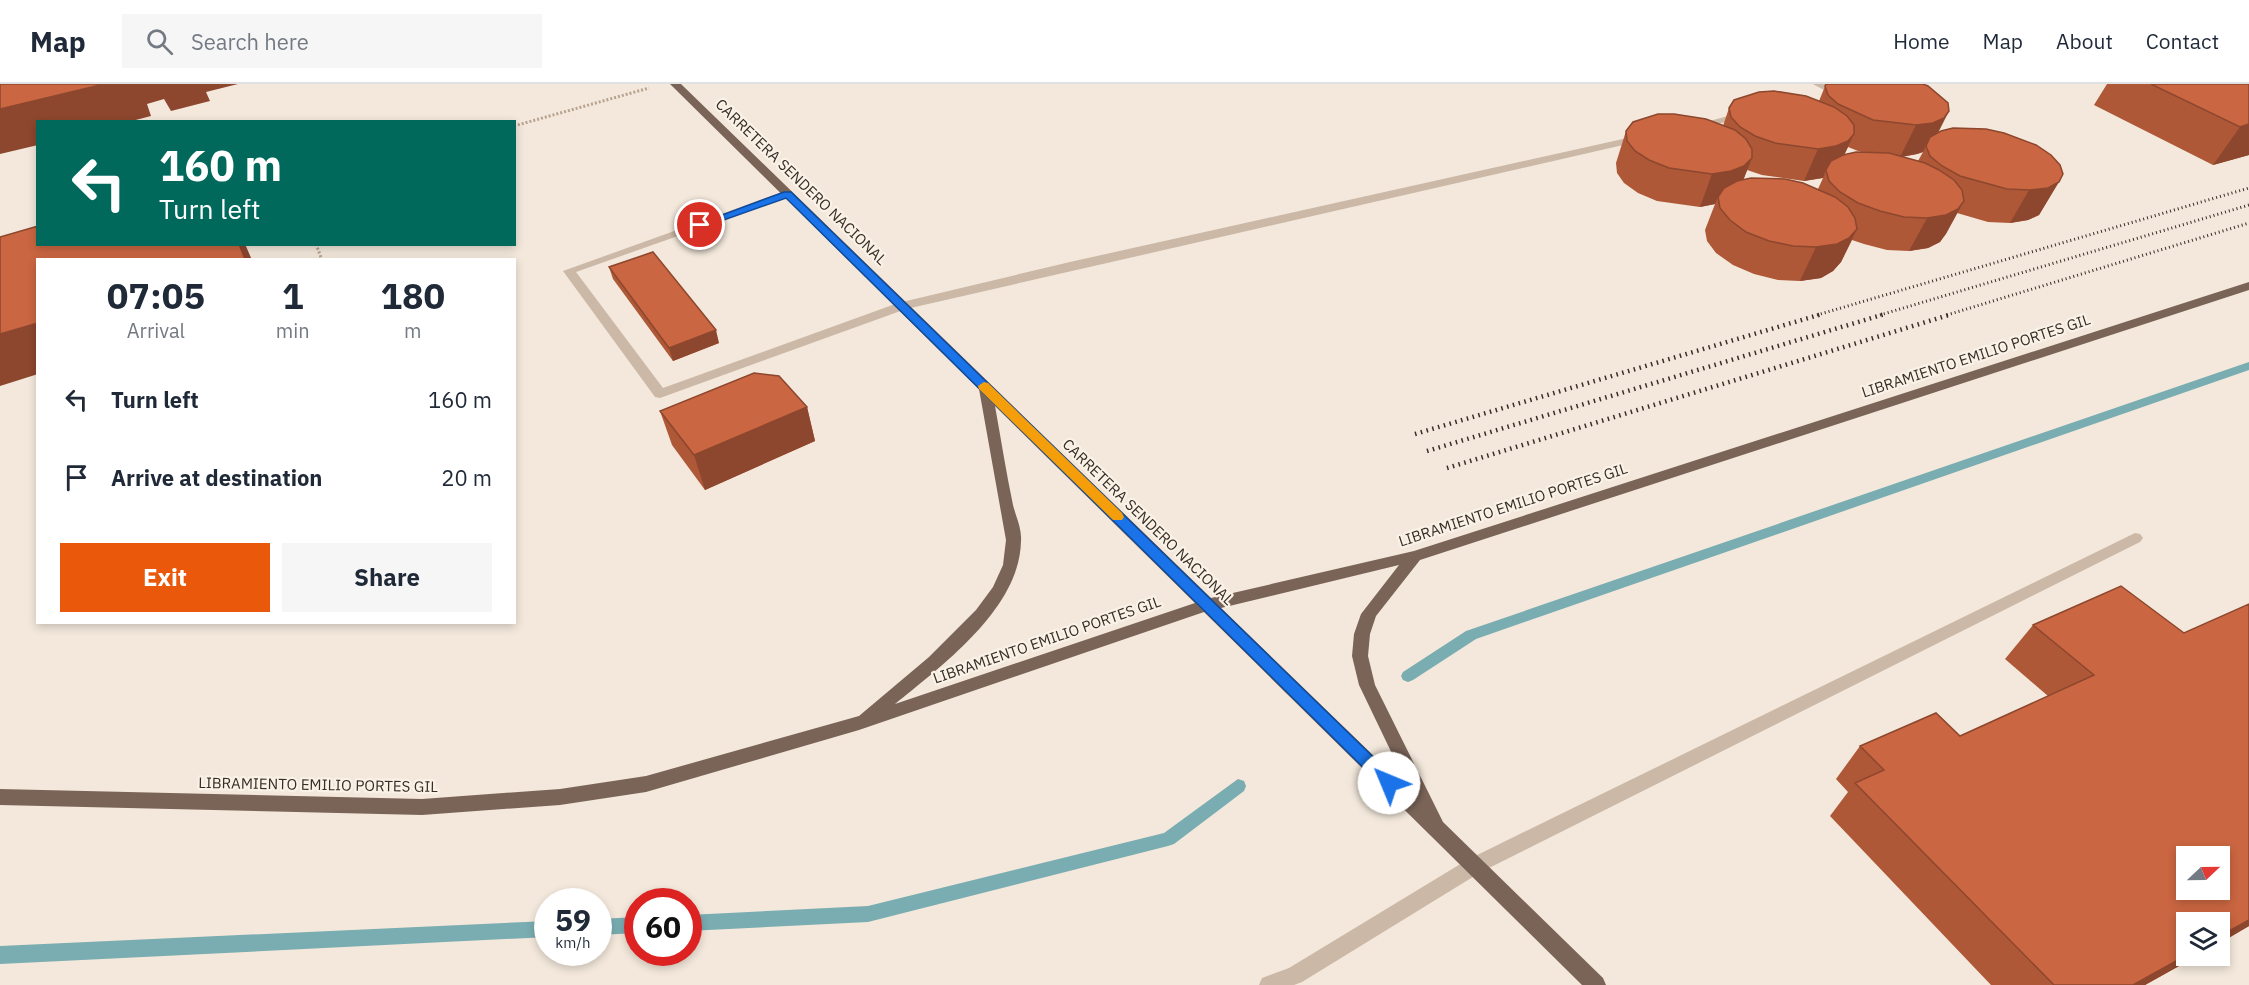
<!DOCTYPE html>
<style>
body{margin:0;font-family:"IBM Plex Sans",sans-serif;background:#f6f6f7;color:#1f2937;height:100vh;display:flex;flex-direction:column;font-size:22px;white-space:nowrap}
*{box-sizing:border-box;margin:0}
p{font-size:20px;color:#747a83}
.icon{flex:none;width:33px;height:33px;fill:none;stroke:currentColor;stroke-width:2;stroke-linecap:round;stroke-linejoin:round}
.map{position:relative;flex:1;overflow:hidden}
.side{position:absolute;left:36px;top:174px;width:480px;height:366px;display:flex;flex-direction:column;background:#fff;border-radius:0px;box-shadow:0 3px 9px #0003}
.side>*{flex:none}
.banner{position:absolute;left:36px;top:36px;width:480px;height:126px;border-radius:0px;box-shadow:0 3px 9px #0003;background:#00695c;color:#fff;overflow:hidden}
.needle{width:39px;rotate:68deg}
.tools{position:absolute;left:2176px;top:762px;display:grid;gap:12px}
.tools a{display:grid;place-items:center;width:54px;height:54px;border-radius:0px;background:#fff;box-shadow:0 3px 9px #0003;font-size:30px}
.speed{position:absolute;left:534px;top:804px;display:flex;gap:12px;font-size:30px;font-weight:700;text-align:center}
.speed>*{display:grid;place-content:center;width:78px;height:78px;border-radius:50%;background:#fff;box-shadow:0 3px 9px #0003;line-height:1}
.speed small{font-size:15px;font-weight:400}
.speed .limit{border:9px solid #d22;background:#fff;color:#111}
.pin{position:absolute;display:grid;place-items:center;width:51px;height:51px;color:#fff;margin:-26px;border:3px solid #fff;border-radius:50%;box-shadow:0 2px 6px #0007}
.me{position:absolute;width:66px;margin:-33px;rotate:315deg;stroke-linejoin:round;filter:drop-shadow(0 0 4px #0008)}
.turn{display:flex;align-items:center;gap:21px;height:126px;padding:0 24px;font-size:27px}
.turn .icon{width:78px;height:78px;stroke-width:2.5}
.turn b{display:block;font-size:42px;line-height:51px}
.eta{display:flex;justify-content:space-evenly;align-items:center;height:102px;text-align:center}
.eta b{font-size:36px;font-weight:800;line-height:42px}
.button{display:flex;gap:12px;margin-top:auto;padding:12px 24px}
.button a{flex:1;height:69px;border-radius:0px;background:#ea580c;color:#fff;font-size:24px;font-weight:800;line-height:69px;text-align:center}
.button a+a{background:#f6f6f7;color:#1f2937}
ul{padding:0;list-style:none}
li{display:flex;align-items:center;gap:18px;height:78px;padding:0 24px}
li div{flex:1}
li b{display:block;font-size:22px}
li em{font-style:normal}
header{display:flex;align-items:center;gap:36px;box-sizing:border-box;height:84px;padding:0 30px;background:#fff;border-bottom:2px solid #e0e1e3}
header strong{font-size:28px}
nav{display:flex;gap:33px;margin-inline-start:auto;font-size:21px}
.search{width:420px;height:54px;background:#f6f6f7;display:flex;align-items:center;gap:15px;box-sizing:border-box;padding:0 21px;border-radius:0px;color:#747a83;font-size:22px}
.map>svg:first-child{display:block}
</style>
<header>
<strong>Map</strong>
<div class="search"><svg class="icon" aria-label="search" viewBox="0 0 24 24"><circle cx="10" cy="10" r="6"/><path d="M15 15l6 6"/></svg>Search here</div>
<nav><a>Home</a><a>Map</a><a>About</a><a>Contact</a></nav>
</header>
<div class="map">
<svg width="2249" height="901" viewBox="0 0 2249 901">
<rect width="100%" height="100%" fill="#f3e8db"/>
<g fill="none" stroke-linecap="round" stroke-linejoin="round">
<path fill="#79adb1" fill-rule="evenodd" d="M2249 278V286L1476 555 1413 596 1408 598 1403 596 1401 592 1403 588 1466 547Z
M1238 695 1244 697 1246 702 1244 707 1174 760 1168 762 868 838 688 847V831L868 822 1164 749Z
M638 833V849L598 851V835Z
M548 837V853L0 880V862Z"/>
<path stroke="#b7a290" stroke-width="3" stroke-dasharray="2 2" stroke-linecap="butt" d="M514 42 649 4
M316 160 322 176"/>
<path fill="#cbb8a6" fill-rule="evenodd" d="M1813 0H1826L1843 10 1835 12Z
M1743 28 1747 29V33L1696 45 1691 42Z
M1641 51 1645 52V56L906 225 660 314 655 313 563 187 783 108H791V112L576 188 663 304 898 219 1070 178Z
M2135 449 2140 450 2143 454 2140 458 1481 788 1302 898 1294 901H1259L1262 894 1289 884 1467 776Z"/>
<path fill="#7a6458" fill-rule="evenodd" d="M670 0H681L1211 514 1414 467 2249 198V206L1420 476 1376 532 1370 550 1368 572 1375 601 1443 738 1603 894 1606 901H1582L1204 528 859 646 646 708 560 721 422 731 0 721V705L422 715 560 705 646 692 859 632 929 573 976 526 993 503 1003 481 1006 456 979 305ZM995 322 1195 519 895 620C943 581 1020 524 1021 457 1022 445 1016 433 1013 421 1006 388 1001 355 995 322ZM1399 481 1361 530 1354 550 1352 572 1359 601 1410 707 1221 524Z"/>
<path stroke="#372d27" stroke-width="3" stroke-dasharray="1 3" stroke-linecap="butt" d="M1817 231 2249 104
M1880 231 2249 121
M1947 231 2249 139"/>
<path stroke="#372d27" stroke-width="4.5" stroke-dasharray="1.5 4.5" stroke-linecap="butt" d="M1415 350 1822 230
M1427 367 1885 230
M1447 384 1952 230"/>
</g>
<path fill="#ae5838" fill-rule="evenodd" d="M1826 0 1938 48 2063 90 2039 131 2028 136 2010 139 1988 138 1957 129 1940 158 1928 164 1909 167 1887 166 1864 160 1852 156 1841 178 1833 187 1821 194 1800 197 1778 196 1754 190 1733 181 1716 169 1707 157 1705 146 1715 120 1700 123 1657 117 1638 109 1624 99 1617 89 1616 79 1626 47 1723 42 1729 24 1819 17ZM1848 63 1858 67 1866 69 1844 71ZM1923 68 1918 77 1902 73 1917 70ZM1747 86 1762 91 1804 97 1823 94 1818 105 1743 96Z
M2107 0H2249V71L2213 81 2094 21Z
M609 183 719 259 673 277 613 195Z
M807 323 815 357 705 406 672 361 660 327Z
M2121 502 2249 842 2220 859V838L2197 872 2145 901H1991L1830 732 1848 708 1836 695 1860 662 1960 652 2048 612 2005 575 2033 541Z"/>
<path fill="#8d472e" d="M104 0H238L206 8 210 17 171 27 164 15 147 20 151 32 128 38H38V61L0 70V25Z
M1949 27 1933 59 1930 53 1923 68 1917 70 1900 73 1916 41Z
M2249 40V71L2213 81 2240 43Z
M1854 50 1839 82 1826 86 1823 94H1822L1804 97 1818 65Z
M1752 74 1739 107 1731 114 1719 120 1718 113 1715 120 1700 123 1712 90Z
M2059 98 2039 131 2028 136 2010 139 2029 106Z
M1964 117 1946 150 1940 158 1928 164 1909 167 1927 134Z
M1857 145 1841 178 1833 187 1821 194 1800 197 1816 163Z
M239 160H245L252 176H243Z
M38 239V290L0 302V250Z
M716 246 719 259 673 277 669 264Z
M807 323 815 357 705 406 694 371Z
M2249 836V842L2220 859V852Z
M2187 871V872H2197L2145 901H2133Z"/>
<path fill="#ca6641" stroke="#8d472e" stroke-width="1.5" fill-rule="evenodd" d="M0 0H104L0 25Z
M1826 0H1923L1928 2 1948 19 1949 27 1944 34 1933 39 1916 41 1873 36 1838 20 1828 11 1825 2Z
M2151 0H2249V40L2240 43Z
M1774 7 1806 12 1834 23 1847 32 1854 41V50L1848 57 1836 62 1818 65 1775 59 1755 52 1740 43 1731 33 1729 24 1734 16 1759 8Z
M1658 30H1674L1706 35 1735 46 1746 55 1752 65V74L1744 82 1731 87 1712 90 1669 84 1649 76 1635 67 1627 57 1626 47 1633 38Z
M1953 44 1986 45 2004 49 2036 61 2051 71 2060 81 2063 90 2059 98 2048 104 2029 106 2007 105 1960 92 1942 82 1930 72 1926 62 1930 53 1941 47Z
M1856 68 1889 69 1925 79 1939 86 1954 96 1962 106 1964 117 1958 125 1946 131 1927 134 1904 133 1880 127 1858 119 1840 108 1829 97 1826 86 1831 77 1843 71Z
M1751 94 1785 95 1803 99 1835 113 1848 123 1855 134 1857 145 1849 154 1837 160 1816 163 1793 162 1769 157 1746 148 1730 136 1720 124 1718 113 1724 104 1737 97Z
M38 142V160H239L245 175 38 176V239L0 250V153Z
M653 168 716 246 669 264 609 183Z
M754 289 779 292 807 323 694 371 660 327Z
M2121 502 2184 549 2249 520V836L2220 852V838H2187V871L2133 901H2054L1855 699 1884 686 1860 662 1936 629 1960 652 2094 591 2033 541ZM2187 772H2220V806H2187Z"/>
<path fill="#1a73e8" stroke="#114b97" stroke-width="1.5" d="M784 108H791L1395 694 1397 699 1395 704 1389 706 1384 704 786 114 704 143 695 141Z"/>
<path fill="#f59e0b" d="M984 298 988 299 1122 429 1124 433 1122 436H1113L979 305 978 302Z"/>
<g text-anchor="middle" stroke-width="4.5" stroke-linejoin="round" paint-order="stroke">
<g font-size="15" fill="#372d27" stroke="#faf2e7">
<text transform="translate(801 98) rotate(44)" y="5">CARRETERA SENDERO NACIONAL</text>
<text transform="translate(1976 272) rotate(-18)" y="5">LIBRAMIENTO EMILIO PORTES GIL</text>
<text transform="translate(1513 421) rotate(-18)" y="5">LIBRAMIENTO EMILIO PORTES GIL</text>
<text transform="translate(1148 438) rotate(44)" y="5">CARRETERA SENDERO NACIONAL</text>
<text transform="translate(1047 556) rotate(-19)" y="5">LIBRAMIENTO EMILIO PORTES GIL</text>
<text transform="translate(318 701) rotate(1)" y="5">LIBRAMIENTO EMILIO PORTES GIL</text>
</g>
</g>
</svg>
<div class="tools">
<a><svg class="needle" viewBox="-14 -14 28 28"><path d="M0-13l5 13h-10z" fill="#e53935"/><path d="M0 13l5-13h-10z" fill="#747a83"/></svg></a>
<a><svg class="icon" aria-label="layers" viewBox="0 0 24 24"><path d="M12 4l9 5-9 5-9-5zM3 14l9 5 9-5"/></svg></a>
</div>
<div class="speed"><div>59<small>km/h</small></div><div class="limit">60</div></div>
<div class="pin" style="left:700px;top:141px;background:#d93025"><svg class="icon" aria-label="arrive" viewBox="0 0 24 24"><path d="M6 21V4h12l-3 4 3 4H6"/></svg></div>
<svg class="me" style="left:1389px;top:699px" viewBox="-20 -20 40 40"><circle r="19" fill="#fff"/><path d="M0-13L10 11 0 6-10 11z" fill="#1a73e8"/></svg>
<div class="banner">
<div class="turn"><svg class="icon" aria-label="left" viewBox="0 0 24 24"><path d="M17 20v-9H6M10 6l-5 5 5 5"/></svg><div><b>160 m</b>Turn left</div></div>
</div>
<section class="side">
<div class="eta">
<div><b>07:05</b><p>Arrival</p></div>
<div><b>1</b><p>min</p></div>
<div><b>180</b><p>m</p></div>
</div>
<ul>
<li><svg class="icon" aria-label="left" viewBox="0 0 24 24"><path d="M17 20v-9H6M10 6l-5 5 5 5"/></svg><div><b>Turn left</b></div><em>160 m</em></li>
<li><svg class="icon" aria-label="arrive" viewBox="0 0 24 24"><path d="M6 21V4h12l-3 4 3 4H6"/></svg><div><b>Arrive at destination</b></div><em>20 m</em></li>
</ul>
<div class="button"><a>Exit</a><a>Share</a></div>
</section>
</div>
